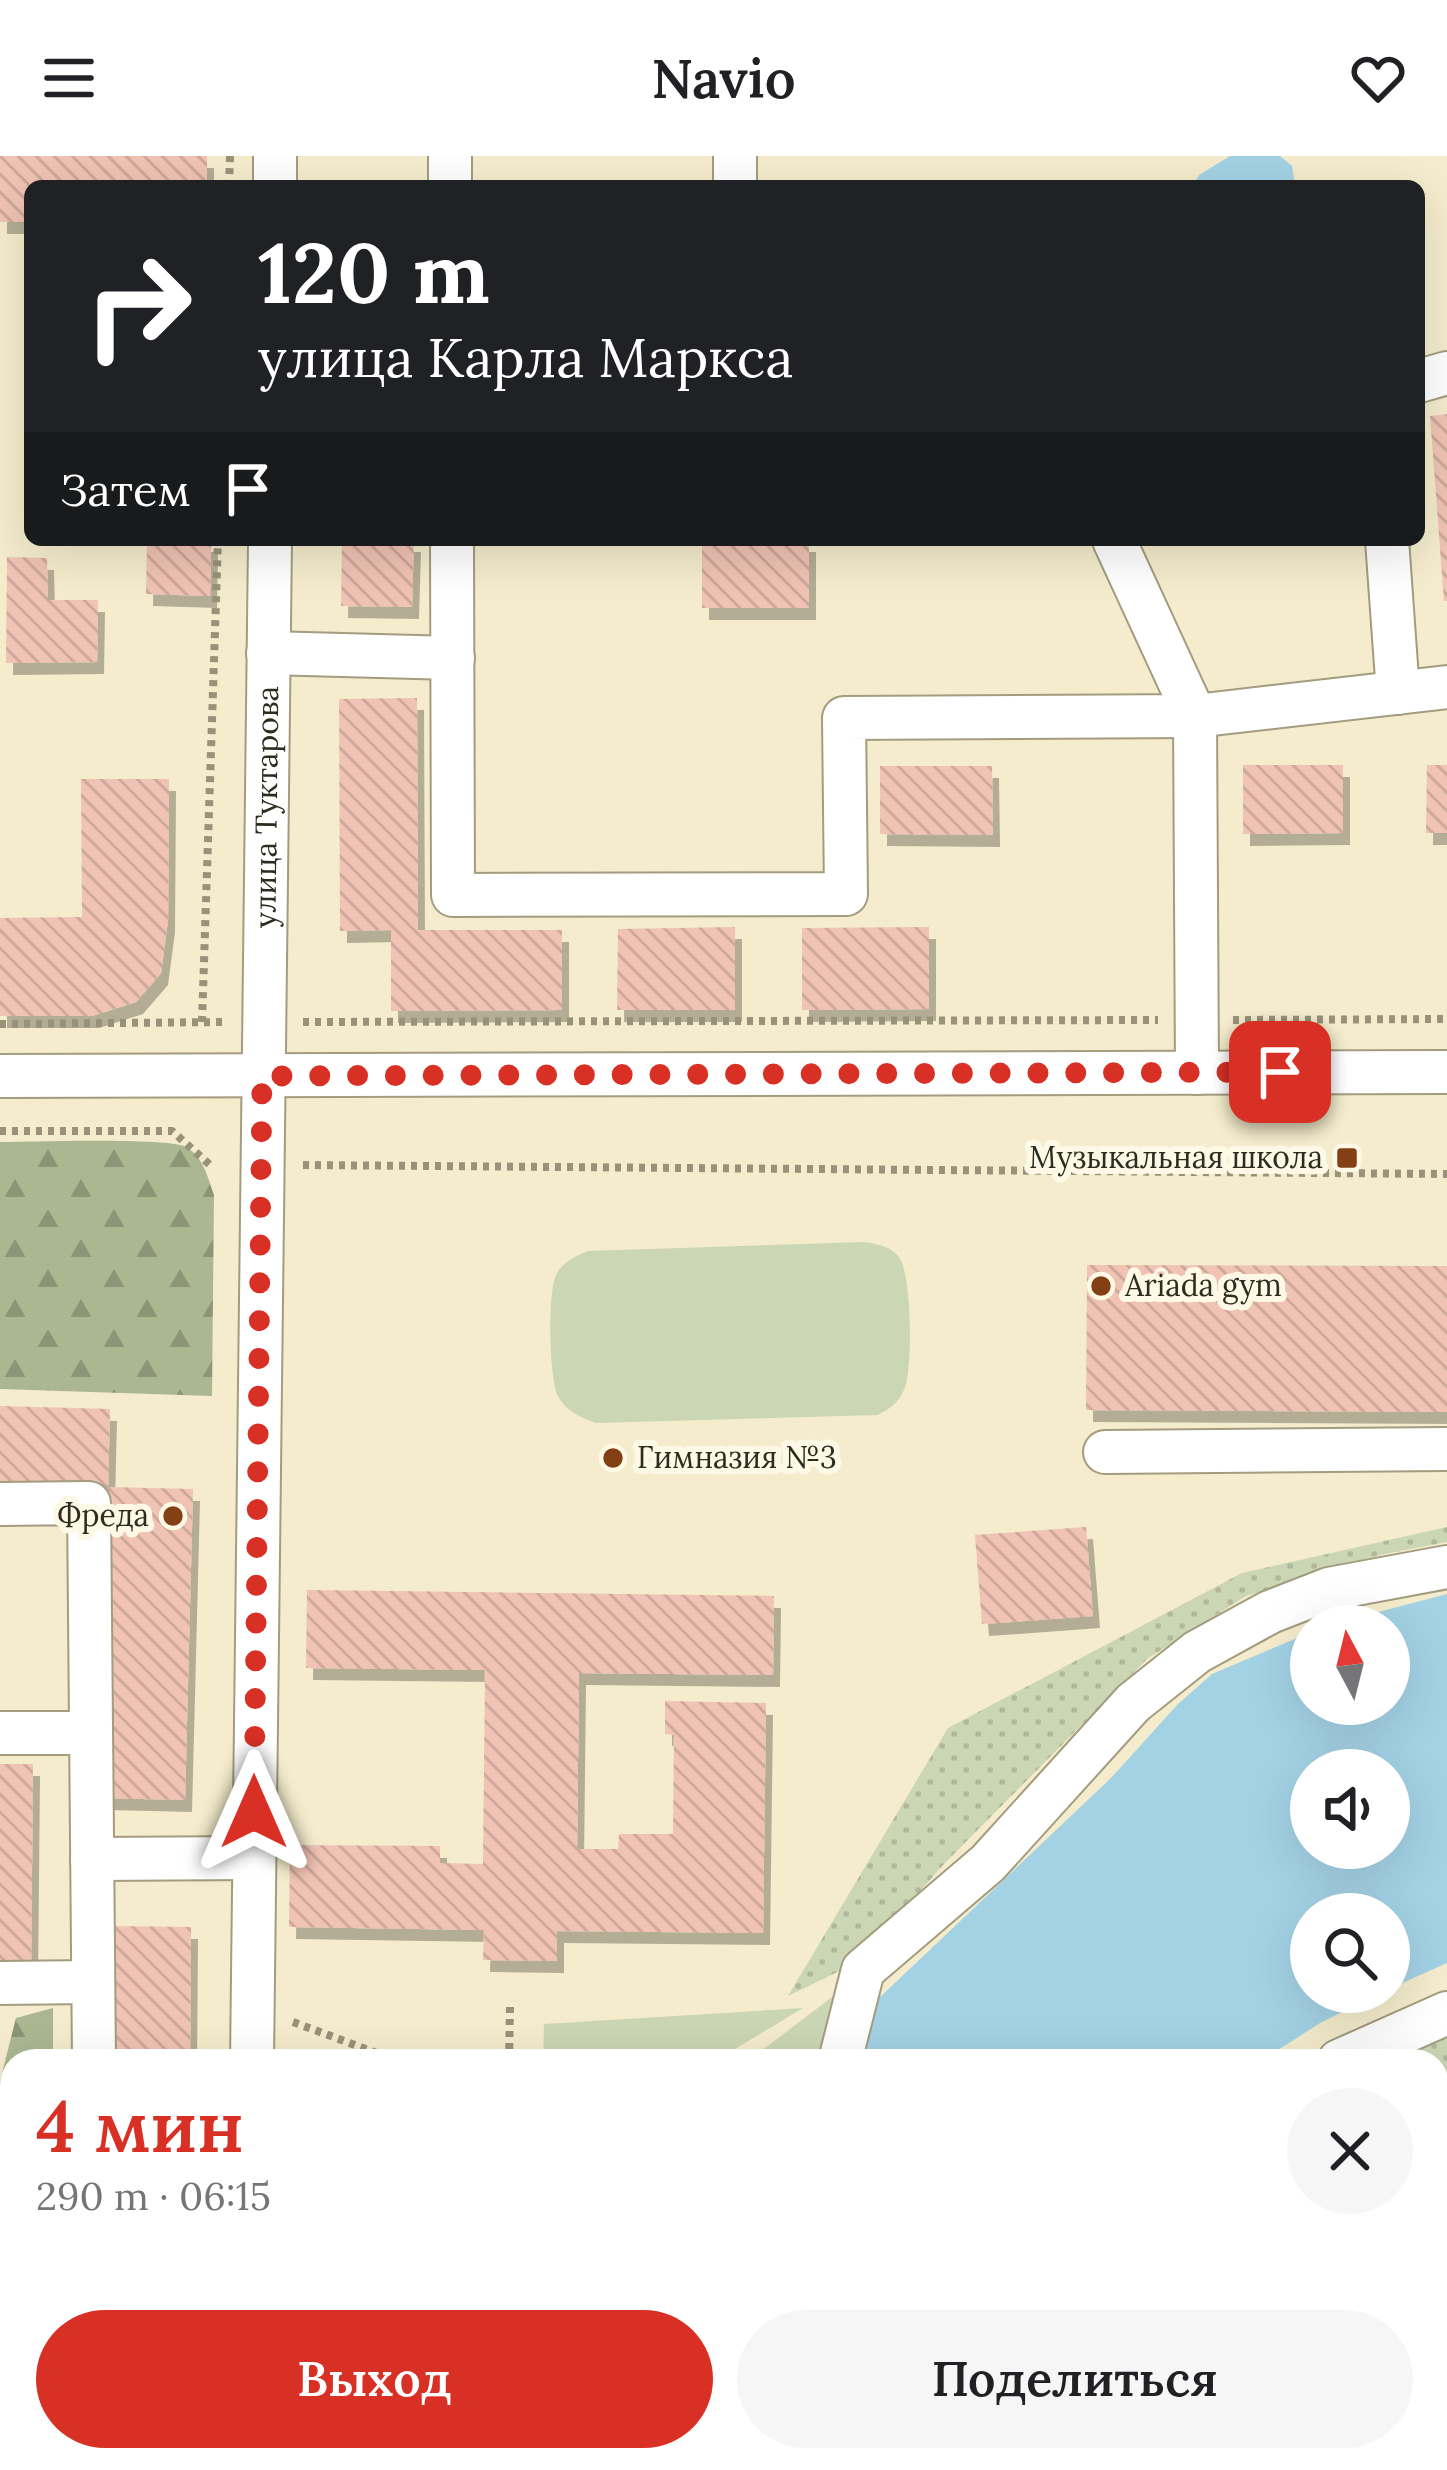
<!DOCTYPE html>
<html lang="ru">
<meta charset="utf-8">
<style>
body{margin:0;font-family:Lora,serif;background:#f6f6f6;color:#202124;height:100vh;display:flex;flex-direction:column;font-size:45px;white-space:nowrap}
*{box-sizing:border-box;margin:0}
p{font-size:39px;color:#757577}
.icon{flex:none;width:66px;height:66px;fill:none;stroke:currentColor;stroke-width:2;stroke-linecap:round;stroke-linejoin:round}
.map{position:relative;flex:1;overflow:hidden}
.drawer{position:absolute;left:0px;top:1893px;width:1449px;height:423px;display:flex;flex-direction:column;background:#fff;border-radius:36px 36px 0 0;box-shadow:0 12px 48px #0002}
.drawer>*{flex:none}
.hud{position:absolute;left:24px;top:24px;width:1401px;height:366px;border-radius:18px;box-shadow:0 12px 48px #0002;background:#202124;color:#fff;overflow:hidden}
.needle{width:78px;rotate:353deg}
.tools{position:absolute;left:1290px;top:1449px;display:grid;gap:24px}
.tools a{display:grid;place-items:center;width:120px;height:120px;border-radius:50%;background:#fff;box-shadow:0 12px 48px #0002;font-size:60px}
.pin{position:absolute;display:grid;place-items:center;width:102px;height:102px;color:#fff;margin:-51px;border-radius:24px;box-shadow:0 6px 18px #0006}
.me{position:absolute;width:132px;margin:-66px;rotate:0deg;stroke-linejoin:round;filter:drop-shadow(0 0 9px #0008)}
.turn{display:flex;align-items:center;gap:42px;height:252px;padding:0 36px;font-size:54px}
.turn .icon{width:156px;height:156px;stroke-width:2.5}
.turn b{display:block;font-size:84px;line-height:102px}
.then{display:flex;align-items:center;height:114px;padding:0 36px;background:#0003;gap:24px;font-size:45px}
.round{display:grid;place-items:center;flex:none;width:126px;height:126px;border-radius:63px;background:#f6f6f6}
.head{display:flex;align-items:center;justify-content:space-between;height:204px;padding:0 36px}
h1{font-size:72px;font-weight:600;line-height:90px;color:#d93025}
.button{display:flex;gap:24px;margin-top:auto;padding:24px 36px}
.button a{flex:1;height:138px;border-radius:72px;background:#d93025;color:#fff;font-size:48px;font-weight:600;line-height:138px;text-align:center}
.button a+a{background:#f6f6f6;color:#202124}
header{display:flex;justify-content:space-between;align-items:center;height:156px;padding:0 36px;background:#fff;font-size:54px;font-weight:600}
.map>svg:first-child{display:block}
</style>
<header><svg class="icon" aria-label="menu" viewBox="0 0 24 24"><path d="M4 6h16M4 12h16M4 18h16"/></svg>Navio<svg class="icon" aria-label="heart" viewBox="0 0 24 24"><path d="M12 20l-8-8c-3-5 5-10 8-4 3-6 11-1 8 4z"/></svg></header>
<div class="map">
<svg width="1447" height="2314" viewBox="0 0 1447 2314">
<defs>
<pattern id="grass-dots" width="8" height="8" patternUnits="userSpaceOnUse" patternTransform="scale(3)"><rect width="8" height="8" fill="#cbd6b4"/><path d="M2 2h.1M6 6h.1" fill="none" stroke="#afb89a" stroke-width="1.8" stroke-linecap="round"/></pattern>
<pattern id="forest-firs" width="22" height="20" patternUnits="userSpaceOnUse" patternTransform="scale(3)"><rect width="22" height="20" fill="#abb791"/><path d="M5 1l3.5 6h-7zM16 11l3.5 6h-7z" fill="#8c9576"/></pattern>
<pattern id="building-back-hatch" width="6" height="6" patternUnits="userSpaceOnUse" patternTransform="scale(3)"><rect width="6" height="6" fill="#f0c3b4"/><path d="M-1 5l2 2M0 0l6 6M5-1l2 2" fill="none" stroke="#cea89a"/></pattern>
<filter id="shadow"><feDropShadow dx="7" dy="12" stdDeviation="0" flood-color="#0004"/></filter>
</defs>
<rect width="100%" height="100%" fill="#f4eccc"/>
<path fill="url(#grass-dots)" d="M1447 1371V1386L1380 1399 1246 1440 1147 1503 944 1708 856 1807 788 1840 948 1572 1242 1417Z
M1447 1871V1950L1437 1955V1905H1376Z
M369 2304H483L473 2314H381Z"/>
<path fill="url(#forest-firs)" d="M0 986C30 986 168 981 186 991 203 1000 208 1022 214 1039L212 1240 0 1233Z
M53 1852V1905H12V2043L0 2039V1925L16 1862Z
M1447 2234V2314H1369L1379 2304H1437V2243Z
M1107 2304H1262L1276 2314H1099Z"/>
<path fill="#cbd6b4" d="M864 1086C877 1088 890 1090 899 1101 912 1118 913 1215 904 1234 898 1247 890 1253 877 1259L596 1267C580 1261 567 1256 558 1240 549 1224 547 1133 557 1117 564 1105 576 1100 588 1095Z
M840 1835 818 1905H748Z
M803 1852 715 1905H543L544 1868Z"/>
<path fill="#a3d2e5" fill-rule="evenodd" d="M1230 0H1280L1292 10 1295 30H1193L1199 19Z
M1447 1438V1807L1389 1833V1758H1311V1836H1382L1320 1867 1261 1905H861L878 1843 1111 1622 1178 1548 1212 1518 1311 1476V1548H1389V1470H1325ZM1311 1614H1389V1692H1311Z
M525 2304H1004L1006 2314H515Z"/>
<path fill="url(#building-back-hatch)" filter="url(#shadow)" d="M0 0H207V30H30V66H0Z
M1447 258V445H1444L1430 260Z
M147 384H211L210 440 146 438Z
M342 384H414L412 451 341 450Z
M702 384H809V452H702Z
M7 401 47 402 48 444H98L97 506 6 507Z
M417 542 418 774H562V854L391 855V774L340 775 339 543Z
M1243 609H1343V677L1243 678Z
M1427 609H1447V677H1426Z
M880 610H992L993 679 880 678Z
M81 623H169L168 764 161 817 136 846 92 860H0V762L82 761Z
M735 771V854H617L618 773Z
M929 771V853L802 854V772Z
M1087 1109 1447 1110V1256L1086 1254Z
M0 1250 110 1253 108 1331 193 1333 185 1644 101 1642 108 1331 0 1328Z
M1086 1371 1093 1460 982 1468 975 1379Z
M307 1434 774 1440 773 1519 579 1517 577 1693H618L619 1678H673L674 1579 665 1578V1545L766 1547 763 1777 557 1775V1805L483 1804 484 1774 289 1771 290 1689 440 1690V1707L483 1708 485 1514 306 1512Z
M0 1608H33L31 1816H0Z
M110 1770 191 1771 190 1905H109Z
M1437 2050 1447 2058V2203L1437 2215Z
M0 2091H12V2169H0Z
M1277 2304H1366L1358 2314H1289Z"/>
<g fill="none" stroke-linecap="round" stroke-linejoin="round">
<defs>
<g id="minor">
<path d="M450 0V30"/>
<path d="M735 0V30"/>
<path d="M275 30V0"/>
<path d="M1419 225 1447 217"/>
<path d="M452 384 453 739 846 738 844 562 1195 560 1447 531"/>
<path d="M1114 384 1195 560 1197 917"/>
<path d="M1387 384 1398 537"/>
<path d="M268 497 453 502"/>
<path d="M0 920 1447 916"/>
<path d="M1105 1296 1447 1293"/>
<path d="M0 1348 89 1347 94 1905"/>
<path d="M0 1577H91"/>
<path d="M92 1703 254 1702"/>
<path d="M0 1827 93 1826"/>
<path id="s1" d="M252 1905 270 384"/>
<path d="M840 1905 863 1814 988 1707 1133 1547 1197 1496 1270 1456 1329 1433 1447 1411"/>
<path d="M1339 1905 1447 1857"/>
<path d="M0 2074H12"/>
<path d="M0 2277H12"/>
<path d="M235 2314 239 2304"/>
<path d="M493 2314 503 2304"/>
<path d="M1021 2314 1022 2304"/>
</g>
</defs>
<use href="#minor" stroke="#a39c7e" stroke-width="46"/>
<path stroke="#98927b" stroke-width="8" stroke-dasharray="6 6" stroke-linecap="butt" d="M229 30 230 0
M1233 864 1447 863
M202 866 218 384
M303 866 1158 864
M0 868 228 866
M0 975H172L210 1009
M303 1009 1447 1018
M293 1866 398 1905
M509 1905 510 1851
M358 2304 370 2314
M1084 2304 1097 2314"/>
<use href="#minor" stroke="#fff" stroke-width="42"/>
</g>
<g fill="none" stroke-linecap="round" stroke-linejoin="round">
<path stroke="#d93025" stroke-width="21" stroke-dasharray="0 37.8" d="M254 1656 262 920 1280 916"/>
</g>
<g fill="#844015" stroke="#fef9e6" stroke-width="4.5">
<rect x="1335" y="990" width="24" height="24" rx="6"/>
<circle cx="1101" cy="1130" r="12"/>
<circle cx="613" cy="1302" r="12"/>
<circle cx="173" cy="1360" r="12"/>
</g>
<g text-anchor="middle" stroke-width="12" stroke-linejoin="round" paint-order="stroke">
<g font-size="30" fill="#2e2b1f" stroke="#fef9e6">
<text dy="10" stroke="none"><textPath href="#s1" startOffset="1254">улица Туктарова</textPath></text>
</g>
<g font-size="30" fill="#2e2b1f" stroke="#fef9e6" text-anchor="end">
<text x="1323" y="1012">Музыкальная школа</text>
<text x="1125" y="1140" text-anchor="start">Ariada gym</text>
<text x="637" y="1312" text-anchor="start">Гимназия №3</text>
<text x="149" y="1370">Фреда</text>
</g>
</g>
</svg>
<div class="tools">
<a><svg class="needle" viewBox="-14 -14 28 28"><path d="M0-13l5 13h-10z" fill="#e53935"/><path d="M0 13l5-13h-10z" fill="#757577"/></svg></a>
<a><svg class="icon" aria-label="sound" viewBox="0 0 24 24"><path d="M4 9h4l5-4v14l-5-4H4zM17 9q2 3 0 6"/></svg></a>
<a><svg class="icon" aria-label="search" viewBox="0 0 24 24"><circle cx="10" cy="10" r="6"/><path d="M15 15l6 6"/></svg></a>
</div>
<div class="pin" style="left:1280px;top:916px;background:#d93025"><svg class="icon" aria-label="arrive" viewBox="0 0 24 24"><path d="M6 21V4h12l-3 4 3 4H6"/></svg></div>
<svg class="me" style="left:254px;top:1656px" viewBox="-20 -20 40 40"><path d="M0-17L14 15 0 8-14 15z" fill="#d93025" stroke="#fff" stroke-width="4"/></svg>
<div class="hud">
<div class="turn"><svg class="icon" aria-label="right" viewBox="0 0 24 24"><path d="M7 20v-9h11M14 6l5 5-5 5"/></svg><div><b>120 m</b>улица Карла Маркса</div></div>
<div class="then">Затем<svg class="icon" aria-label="arrive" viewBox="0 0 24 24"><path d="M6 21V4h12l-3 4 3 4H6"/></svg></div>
</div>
<section class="drawer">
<div class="head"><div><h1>4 мин</h1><p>290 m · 06:15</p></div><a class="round"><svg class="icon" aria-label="close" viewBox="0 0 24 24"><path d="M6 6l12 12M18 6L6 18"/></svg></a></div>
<div class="button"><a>Выход</a><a>Поделиться</a></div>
</section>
</div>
